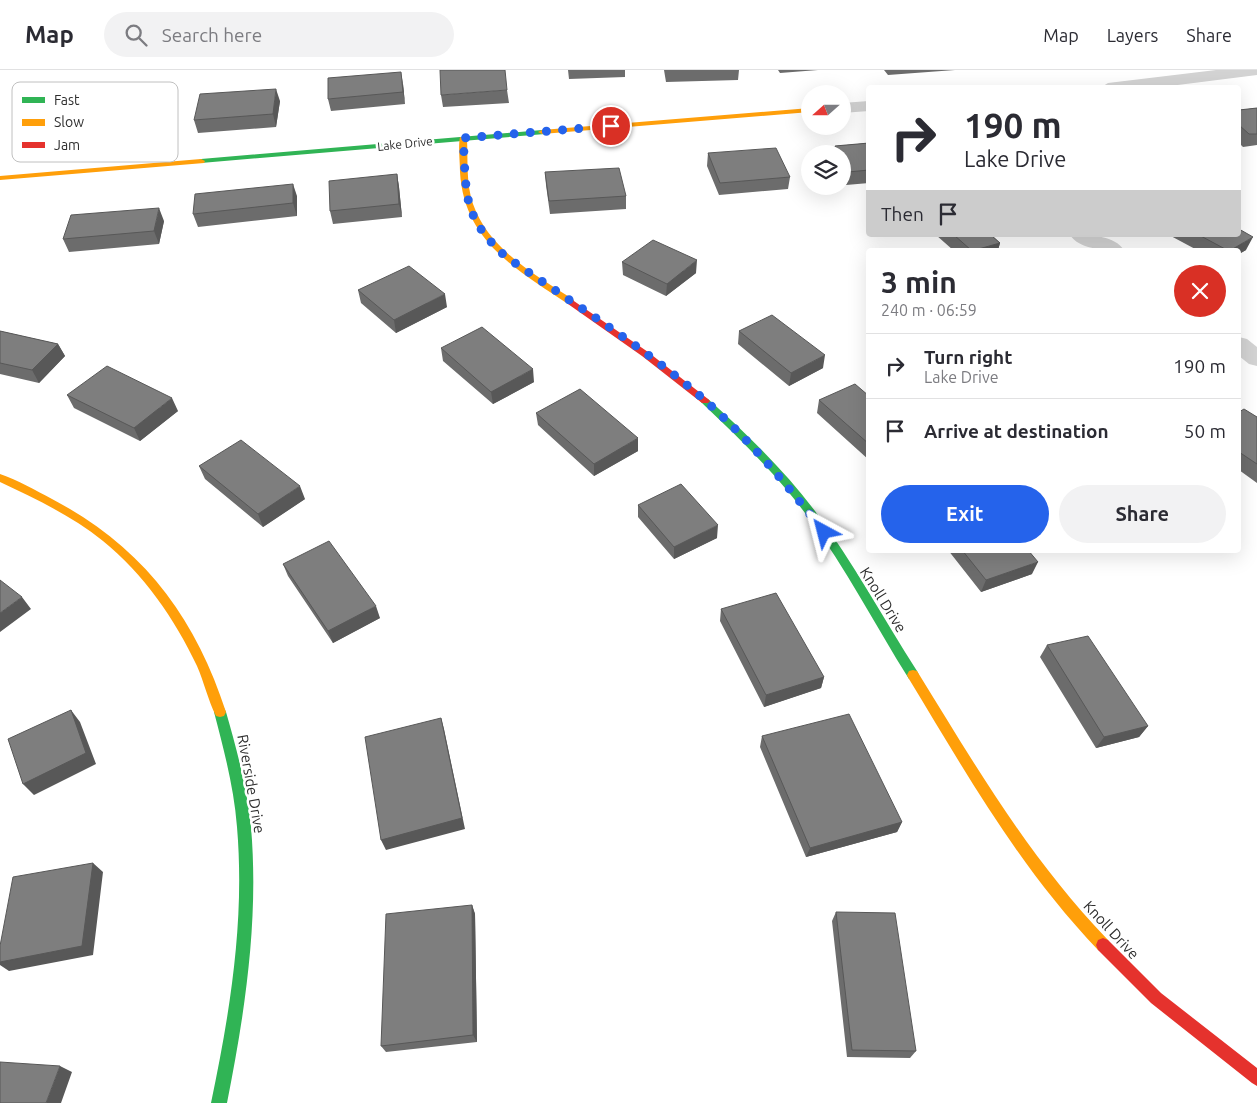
<!DOCTYPE html>
<meta charset="utf-8">
<style>
body{margin:0;font-family:Ubuntu,sans-serif;background:#f2f2f3;color:#2b2b33;height:100vh;display:flex;flex-direction:column;font-size:19px;white-space:nowrap}
*{box-sizing:border-box;margin:0}
p{font-size:16px;color:#7c7c81}
.icon{flex:none;width:28px;height:28px;fill:none;stroke:currentColor;stroke-width:2;stroke-linecap:round;stroke-linejoin:round}
.map{position:relative;flex:1;overflow:hidden}
.side{position:absolute;left:866px;top:178px;width:375px;height:305px;display:flex;flex-direction:column;background:#fff;border-radius:5px;box-shadow:0 5px 20px #0002}
.side>*{flex:none}
.banner{position:absolute;left:866px;top:15px;width:375px;height:152px;border-radius:5px;box-shadow:0 5px 20px #0002;background:#fff;color:#2b2b33;overflow:hidden}
.needle{width:32px;rotate:249deg}
.tools{position:absolute;left:801px;top:15px;display:grid;gap:10px}
.tools a{display:grid;place-items:center;width:50px;height:50px;border-radius:50%;background:#fff;box-shadow:0 5px 20px #0002;font-size:25px}
.pin{position:absolute;display:grid;place-items:center;width:42px;height:42px;color:#fff;margin:-21px;border:2px solid #fff;border-radius:50%;box-shadow:0 1px 5px #0007}
.me{position:absolute;width:55px;margin:-28px;rotate:322deg;stroke-linejoin:round;filter:drop-shadow(0 0 4px #0008)}
.turn{display:flex;align-items:center;gap:18px;height:105px;padding:0 15px;font-size:22px}
.turn .icon{width:65px;height:65px;stroke-width:2.5}
.turn b{display:block;font-size:35px;line-height:42px}
.then{display:flex;align-items:center;height:48px;padding:0 15px;background:#0003;gap:10px;font-size:19px}
.round{display:grid;place-items:center;flex:none;width:52px;height:52px;border-radius:26px;background:#f2f2f3}
.head{display:flex;align-items:center;justify-content:space-between;height:85px;padding:0 15px}
h1{font-size:30px;font-weight:600;line-height:38px}
.button{display:flex;gap:10px;margin-top:auto;padding:10px 15px}
.button a{flex:1;height:58px;border-radius:30px;background:#2563eb;color:#fff;font-size:20px;font-weight:600;line-height:58px;text-align:center}
.button a+a{background:#f2f2f3;color:#2b2b33}
ul{padding:0;list-style:none}
li{display:flex;align-items:center;gap:15px;height:65px;padding:0 15px;border-top:1px solid #e1e1e2}
li div{flex:1}
li b{display:block;font-size:19px}
li em{font-style:normal}
header{display:flex;align-items:center;gap:30px;box-sizing:border-box;height:70px;padding:0 25px;background:#fff;border-bottom:1px solid #e1e1e2}
header strong{font-size:24px}
nav{display:flex;gap:28px;margin-inline-start:auto;font-size:18px}
.search{width:350px;height:45px;background:#f2f2f3;display:flex;align-items:center;gap:12px;box-sizing:border-box;padding:0 18px;border-radius:28px;color:#7c7c81;font-size:19px}
.map>svg:first-child{display:block}
</style>
<header>
<strong>Map</strong>
<div class="search"><svg class="icon" aria-label="search" viewBox="0 0 24 24"><circle cx="10" cy="10" r="6"/><path d="M15 15l6 6"/></svg>Search here</div>
<nav><a>Map</a><a>Layers</a><a>Share</a></nav>
</header>
<div class="map">
<svg width="1257" height="1033" viewBox="0 0 1257 1033">
<rect width="100%" height="100%" fill="#fff"/>
<g fill="none" stroke-linecap="round" stroke-linejoin="round">
<path fill="#d3d3d3" fill-rule="evenodd" d="M1216 0H1257V5L1154 18H1100L1108 13Z
M869 31V41L842 43V33Z
M1070 165C1087 165 1113 164 1124 180 1107 180 1081 181 1070 165Z
M1239 267 1247 269 1257 277V296L1249 294 1239 286Z"/>
<path fill="#30b455" fill-rule="evenodd" d="M542 60H545V64L201 93 197 91 201 89Z
M705 328 708 329C747 364 784 400 815 441 853 492 883 548 917 601L919 605 917 609 913 610 909 609C875 555 846 498 808 447 777 405 740 369 702 333L700 331 702 329Z
M220 637 224 638 226 642C237 680 247 718 251 757 259 850 245 942 227 1033H211C230 942 245 851 237 757 234 718 224 680 214 642L216 638Z"/>
<path fill="#ff9f0a" fill-rule="evenodd" d="M810 38V42L542 64 538 62 542 60Z
M460 67 467 69C468 90 466 114 473 134 489 180 536 205 574 230V234H568C516 199 464 171 460 102 460 91 458 77 460 67Z
M201 89 205 91 204 93 0 110V106Z
M0 404C18 410 35 420 52 429 142 476 195 546 226 642L224 646 220 647 216 646C208 630 204 612 197 596 175 549 143 503 103 471 72 446 36 429 0 412Z
M913 600 917 601C977 698 1029 788 1108 870L1110 875 1108 880 1103 882 1098 880C1019 797 968 706 909 609L907 605 909 601Z"/>
<path fill="#e5322d" fill-rule="evenodd" d="M571 229 648 282 708 329 710 331 708 333H702L642 286 568 234V230Z
M1103 868 1108 870 1161 923 1257 998V1016L1252 1013 1151 933 1098 880 1096 875 1098 870Z"/>
</g>
<path fill="#6c6c6c" d="M568 0H625V7L569 9Z
M664 0H739L738 10 666 12Z
M778 0H818L780 3Z
M884 0H955L888 5Z
M403 14 405 34 331 41 328 29Z
M507 20 509 33 443 37 441 25Z
M160 29 153 48 74 53 68 40Z
M280 31 276 57 198 63 194 50Z
M1257 38V75L1243 77 1239 73V40Z
M869 73V113L846 115 842 108V84H833L835 76Z
M708 83 790 107 788 119 719 125 707 96Z
M545 102 626 126V139L550 144 546 115Z
M397 104 399 117 402 147 333 154 330 141Z
M297 126V146L198 157 193 144Z
M164 151 159 174 69 182 63 169Z
M936 165H991L1000 173 998 180H953Z
M1169 165H1239L1246 180 1239 184V180H1197Z
M622 192 696 203 666 226 623 205Z
M358 220 447 237 396 263 361 233Z
M0 261 58 274 65 286 39 313 0 304Z
M739 261 823 298 789 316 738 274Z
M441 278 534 312 493 334 443 291Z
M67 325 178 341 140 371 74 338Z
M869 326V390L817 343 819 330Z
M1239 342 1257 347V413L1239 400Z
M536 343 638 381 594 406 538 355Z
M199 396 305 429 263 457 205 409Z
M638 435 717 468 674 489 638 447Z
M948 480H1028L1032 504 981 522Z
M283 494 380 548 333 573 288 506Z
M721 539 824 607 821 618 764 637 720 551Z
M1047 575 1148 656 1139 667 1096 678 1040 587Z
M762 666 902 752 897 762 806 787 760 677Z
M472 835 475 844 477 972 386 982 381 976Z
M836 842 916 981 910 988 847 987 832 851Z"/>
<path fill="#585858" d="M401 2 403 14 405 34 403 22Z
M156 17 160 29 153 48 148 36Z
M276 19 280 31 276 57 273 44Z
M397 104 399 117 402 147 399 134Z
M293 114 297 126V146L293 133Z
M159 138 164 151 159 174 154 161Z
M1253 167 1246 180 1239 184V180H1231Z
M1000 173 998 180H975Z
M697 190 696 203 666 226 667 214Z
M445 224 447 237 396 263 394 250Z
M58 274 65 286 39 313 32 300Z
M825 285 823 298 789 316 791 303Z
M533 299 534 312 493 334 491 322Z
M172 328 178 341 140 371 134 358Z
M638 368V381L594 406V394Z
M300 416 305 429 263 457 258 444Z
M718 455 717 468 674 489V477Z
M1038 492 1032 504 981 522 986 510Z
M22 527 31 539 0 562V543Z
M376 536 380 548 333 573 328 561Z
M824 607 821 618 764 637 766 625Z
M71 640 80 652 96 694 34 725 23 714Z
M441 648 444 659 465 759 386 780 381 770Z
M1148 656 1139 667 1096 678 1104 667Z
M902 752 897 762 806 787 810 778Z
M93 793 103 802 93 885 9 901 0 895V892Z
M472 835 475 844 477 972 473 965Z
M60 996 72 1002 61 1033H46Z"/>
<path fill="#7e7e7e" stroke="#585858" d="M440 0H505L507 20 441 25Z
M401 2 403 22 328 29V8Z
M276 19 273 44 194 50 200 24Z
M1257 38V64H1249L1239 55V40Z
M869 73V100L848 102 842 91V84H839L835 76Z
M776 78 790 107 720 113 708 83Z
M619 98 626 126 549 131 545 102Z
M397 104 399 134 330 141 329 111Z
M293 114V133L193 144 195 124Z
M159 138 154 161 63 169 71 145Z
M1239 159 1253 167 1231 180H1227L1199 165H1239Z
M954 165H991L1000 173 975 180H971Z
M653 170 697 190 667 214 622 192Z
M409 196 445 224 394 250 358 220Z
M772 245 825 285 791 303 739 261Z
M482 257 533 299 491 322 441 278Z
M0 261 58 274 32 300 0 293Z
M107 296 172 328 134 358 67 325Z
M855 314 869 326V374L819 330Z
M580 319 638 368 594 394 536 343Z
M1244 339 1257 347V394L1239 382V342Z
M241 370 300 416 258 444 199 396Z
M681 414 718 455 674 477 638 435Z
M329 471 376 536 328 561 283 494Z
M962 480H1028L1038 492 986 510Z
M0 510 22 527 0 543Z
M776 523 824 607 766 625 721 539Z
M1088 566 1148 656 1104 667 1047 575Z
M71 640 86 683 23 714 8 669Z
M849 644 902 752 810 778 762 666Z
M441 648 462 748 381 770 365 667Z
M93 793 82 876 0 892V876L13 807Z
M472 835 473 965 381 976 386 844Z
M836 842 895 843 916 981 852 980Z
M0 992 60 996 46 1033H0Z"/>
<g fill="none" stroke-linecap="round" stroke-linejoin="round">
<path stroke="#2563eb" stroke-width="9" stroke-dasharray="0 16.2" d="M611 56 463 68C467 125 461 145 505 186 568 230 634 271 693 320 743 362 784 411 824 462"/>
</g>
<g text-anchor="middle" stroke-width="5" stroke-linejoin="round" paint-order="stroke">
<g font-size="12" fill="#2e2e2e" stroke="#fff">
<text transform="translate(405 74) rotate(-6)" y="4">Lake Drive</text>
</g>
<g font-size="15" fill="#2e2e2e" stroke="#fff">
<text transform="translate(883 530) rotate(58)" y="5">Knoll Drive</text>
<text transform="translate(251 714) rotate(80)" y="5">Riverside Drive</text>
<text transform="translate(1111 860) rotate(47)" y="5">Knoll Drive</text>
</g>
</g>
<rect x="12" y="12" width="166" height="80" rx="8" fill="#fff" stroke="#c0c0c0" stroke-width="1"/>
<rect x="22" y="27" width="23" height="6" fill="#30b455"/>
<rect x="22" y="49" width="23" height="7" fill="#ff9f0a"/>
<rect x="22" y="72" width="23" height="6" fill="#e5322d"/>
<g font-size="14" fill="#2e2e2e">
<text x="54" y="35">Fast</text>
<text x="54" y="57">Slow</text>
<text x="54" y="80">Jam</text>
</g>
</svg>
<div class="tools">
<a><svg class="needle" viewBox="-14 -14 28 28"><path d="M0-13l5 13h-10z" fill="#e53935"/><path d="M0 13l5-13h-10z" fill="#7c7c81"/></svg></a>
<a><svg class="icon" aria-label="layers" viewBox="0 0 24 24"><path d="M12 4l9 5-9 5-9-5zM3 14l9 5 9-5"/></svg></a>
</div>
<div class="pin" style="left:611px;top:56px;background:#d93025"><svg class="icon" aria-label="arrive" viewBox="0 0 24 24"><path d="M6 21V4h12l-3 4 3 4H6"/></svg></div>
<svg class="me" style="left:824px;top:462px" viewBox="-20 -20 40 40"><path d="M0-17L14 15 0 8-14 15z" fill="#2563eb" stroke="#fff" stroke-width="4"/></svg>
<div class="banner">
<div class="turn"><svg class="icon" aria-label="right" viewBox="0 0 24 24"><path d="M7 20v-9h11M14 6l5 5-5 5"/></svg><div><b>190 m</b>Lake Drive</div></div>
<div class="then">Then<svg class="icon" aria-label="arrive" viewBox="0 0 24 24"><path d="M6 21V4h12l-3 4 3 4H6"/></svg></div>
</div>
<section class="side">
<div class="head"><div><h1>3 min</h1><p>240 m · 06:59</p></div><a class="round" style="background:#d93025;color:#fff"><svg class="icon" aria-label="close" viewBox="0 0 24 24"><path d="M6 6l12 12M18 6L6 18"/></svg></a></div>
<ul>
<li><svg class="icon" aria-label="right" viewBox="0 0 24 24"><path d="M7 20v-9h11M14 6l5 5-5 5"/></svg><div><b>Turn right</b><p>Lake Drive</p></div><em>190 m</em></li>
<li><svg class="icon" aria-label="arrive" viewBox="0 0 24 24"><path d="M6 21V4h12l-3 4 3 4H6"/></svg><div><b>Arrive at destination</b></div><em>50 m</em></li>
</ul>
<div class="button"><a>Exit</a><a>Share</a></div>
</section>
</div>
